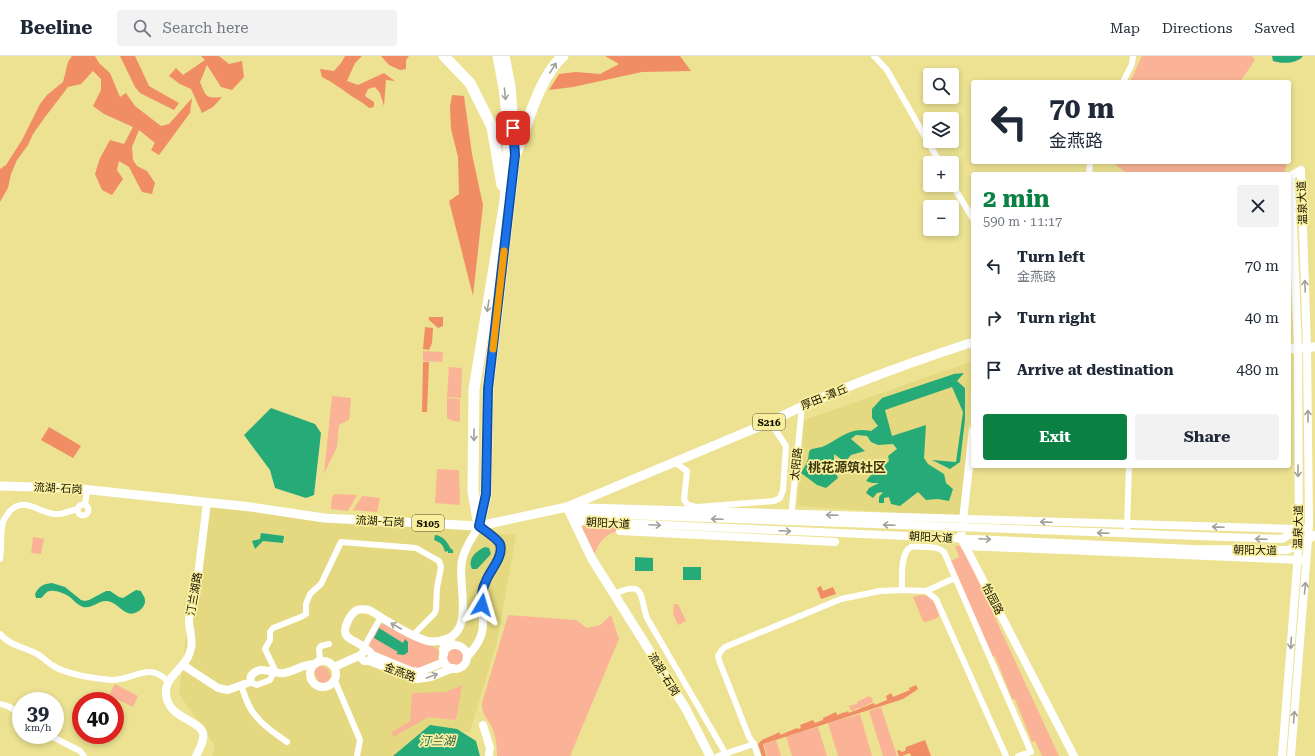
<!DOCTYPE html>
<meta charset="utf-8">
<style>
body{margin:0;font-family:"Roboto Serif","Noto Sans SC",serif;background:#f2f2f3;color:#1f2937;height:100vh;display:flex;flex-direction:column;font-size:15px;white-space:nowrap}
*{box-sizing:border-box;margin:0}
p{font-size:13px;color:#747a83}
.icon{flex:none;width:22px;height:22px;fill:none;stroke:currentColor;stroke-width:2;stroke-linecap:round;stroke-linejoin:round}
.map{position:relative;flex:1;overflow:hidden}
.drawer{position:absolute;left:971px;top:116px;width:320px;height:296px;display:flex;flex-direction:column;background:#fff;border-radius:4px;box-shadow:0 2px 6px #0003}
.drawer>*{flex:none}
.guide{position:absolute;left:971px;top:24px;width:320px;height:84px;border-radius:4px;box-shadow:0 2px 6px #0003;background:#fff;color:#1f2937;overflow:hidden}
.buttons{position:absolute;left:923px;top:12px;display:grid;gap:8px}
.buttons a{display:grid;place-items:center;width:36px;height:36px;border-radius:4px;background:#fff;box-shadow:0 2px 6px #0003;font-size:20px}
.speed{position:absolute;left:12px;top:636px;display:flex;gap:8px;font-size:20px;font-weight:700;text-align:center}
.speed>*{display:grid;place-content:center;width:52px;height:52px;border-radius:50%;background:#fff;box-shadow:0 2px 6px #0003;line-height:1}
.speed small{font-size:10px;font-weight:400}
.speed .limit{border:6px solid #d22;background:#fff;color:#111}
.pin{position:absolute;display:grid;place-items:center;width:34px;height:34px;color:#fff;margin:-17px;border-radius:8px;box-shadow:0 2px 6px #0006}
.me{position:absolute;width:44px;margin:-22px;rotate:7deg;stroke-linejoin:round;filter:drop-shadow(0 0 3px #0008)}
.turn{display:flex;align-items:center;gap:14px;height:84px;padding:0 12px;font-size:18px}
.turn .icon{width:52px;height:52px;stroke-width:2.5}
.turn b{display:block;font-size:28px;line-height:34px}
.round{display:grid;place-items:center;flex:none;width:42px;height:42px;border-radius:4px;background:#f2f2f3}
.headline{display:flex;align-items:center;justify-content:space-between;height:68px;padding:0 12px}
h1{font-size:24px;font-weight:700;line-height:30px;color:#0b8043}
.button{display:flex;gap:8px;margin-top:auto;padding:8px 12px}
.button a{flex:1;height:46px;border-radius:4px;background:#0b8043;color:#fff;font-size:16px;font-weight:700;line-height:46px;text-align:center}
.button a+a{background:#f2f2f3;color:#1f2937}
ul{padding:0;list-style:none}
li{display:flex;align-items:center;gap:12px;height:52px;padding:0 12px}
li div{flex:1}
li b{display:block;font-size:15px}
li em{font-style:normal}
header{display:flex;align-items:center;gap:24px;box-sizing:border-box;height:56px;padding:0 20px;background:#fff;border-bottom:1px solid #e0e1e3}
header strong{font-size:19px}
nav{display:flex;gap:22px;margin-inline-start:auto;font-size:14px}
.search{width:280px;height:36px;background:#f2f2f3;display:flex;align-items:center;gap:10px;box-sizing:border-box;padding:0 14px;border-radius:4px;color:#747a83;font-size:15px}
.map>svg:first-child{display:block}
</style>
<header>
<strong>Beeline</strong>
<div class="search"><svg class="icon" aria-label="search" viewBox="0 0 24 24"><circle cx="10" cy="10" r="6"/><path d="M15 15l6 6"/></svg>Search here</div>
<nav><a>Map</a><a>Directions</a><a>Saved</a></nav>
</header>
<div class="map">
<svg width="1315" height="700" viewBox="0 0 1315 700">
<rect width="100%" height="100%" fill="#ece292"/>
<path fill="#e4d980" d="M973 305 961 461 797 450 804 364Z
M202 451 516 479 497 586 470 676 428 672 406 700H212L215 690 179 638Z"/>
<path fill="#fab397" d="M1142 0H1252L1255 4 1240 26H1130Z
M1112 106H1287L1284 118H1128Z
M423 295 443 296 442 306 423 305Z
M449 311 462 312 461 342 447 341Z
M332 340 351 342 349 364 339 369 337 391 324 418Z
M447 342 460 343V366L450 364 447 362Z
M437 413 459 414 460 449 435 447Z
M335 438H336L357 439 348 455 331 453 332 441Z
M362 440 380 442 377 456 353 454Z
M583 468 616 469V475C604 480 600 485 595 497L592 495 582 475Z
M33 481 44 483 41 498 31 497Z
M955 490H962L1059 700H1042L1035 685 1032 686 1015 643H1012L995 600 993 601 950 505 959 501Z
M922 539C933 539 936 551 939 559L937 562 926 566 923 565 913 541Z
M674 548H678L686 565 678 569 673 558Z
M508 559 576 564 587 572 600 569 611 559 619 583 570 700H497C497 691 496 682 493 674 489 663 482 661 482 647Z
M383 567 415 584 436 592 438 594V606L418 613 410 611 374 595 370 591 369 587 380 569Z
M446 601a9 9 0 1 1 18 0a9 9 0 1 1-18 0Z
M321 610 327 613 331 621 327 626 319 629 314 613Z
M115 628 138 640 133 651 109 639Z
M462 629 456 664 429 661 393 681 392 676 410 665 412 637 446 636Z
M869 640 872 642 873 646 860 652H856L855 654 851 655 849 650 857 648V646Z
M881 651 897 700H883L869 655Z
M860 658 872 700H838L828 667Z
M818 671 827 700H792L786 680Z
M776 684 781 700H767L764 688Z"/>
<path fill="#f18d65" d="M72 0H95L99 7 110 17 120 41 126 37 135 50 161 70 169 68 192 42 190 57 159 99 151 94 155 87 139 74 132 91 133 104 137 110 147 115 155 127 152 138 142 136 129 111 119 105 117 114 123 123 112 139 102 134 95 118 100 102 110 84 124 88 133 71 104 58 93 50 101 34V23L93 15 81 28 68 31 45 61 33 78 28 89 17 104 11 118 8 132 0 146V113L6 109 22 84 40 48 47 39 63 26 68 6Z
M120 0H135L149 30 179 47 174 54 140 37 135 31Z
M201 0H219L229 8 242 5 244 21 232 34 221 31 207 9 200 26C206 40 205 43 222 41L213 51 202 57 191 33 180 28 169 20 176 12 183 19 205 4Z
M345 0H362L355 7 347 25 358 29 384 17 395 25 386 24 384 50 380 37 375 31 368 33 365 40 374 46V51L369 52C363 46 357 44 350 39 340 32 334 27 322 21L320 13 334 15 341 7Z
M381 0H409L406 4V13L400 14 389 9Z
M605 0H680L691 15 642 16 573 31 549 34 559 18 576 16 600 18 619 8Z
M452 39 464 40 472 98 483 149 473 240 449 145 459 138 458 101 451 73 450 51Z
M429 261H443V270L438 272 429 264Z
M425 271 433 272 432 287 429 294 423 293Z
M423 306H429L427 356H422Z
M49 371 81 390 73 402 41 384Z
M821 530 823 535 833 531 836 538 821 543 817 532Z
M916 629 918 633 903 643 763 688 766 700H762L758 688 762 684 780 676V679L797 672 798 673 801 672 800 669 813 664 815 667 823 664V662L836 656 837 659 845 656V657L848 655 849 657 874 647 875 649 887 644 886 640 891 637 893 641 910 634 909 632Z
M925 684 931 700H911L910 697 902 700H899L897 695 899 694 902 696 905 695 906 691Z"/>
<path fill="#26aa78" d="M1272 0H1303C1297 8 1282 8 1273 5Z
M964 317 957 325 965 332V364L960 406 950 413 932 404 956 406 963 356 952 331 885 354 892 380 926 369 924 402 928 408 944 418 946 427 953 433 949 445 938 443 926 444 918 436 900 450 891 448 889 441 884 442V447H879V441L883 436 877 437 873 442 866 437 869 432 879 427H872L866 425 870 420 889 405 888 400 897 393 893 388 878 389 871 386 867 380 856 379 851 383 865 395 851 399 845 406 834 398V412L838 422 826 432 817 429 801 417C803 413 807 408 808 403 809 400 808 397 810 394 813 392 818 392 822 391 840 383 849 370 871 375L878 370 872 362V353L882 342 954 318Z
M271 352 315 368 321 377 314 439 306 442 275 432 270 414 244 379Z
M261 477 284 480 283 487 263 485 255 493 252 485 260 483Z
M435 479C444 480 447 486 451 493L453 494V497H448V495L445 496C443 488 441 487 434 484Z
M485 491 489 492 491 498 477 513H472C467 503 476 495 485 491Z
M635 501 653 502V515H635Z
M683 511H701V524H683Z
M52 527 65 531 81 544 85 545 89 544 106 535H110L119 541 123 542 136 534 141 535C142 538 145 541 145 544 146 552 135 560 128 557 120 554 116 546 107 545 98 544 93 553 83 551 78 549 75 546 71 542 66 538 56 534 50 535 46 535 44 540 41 542H36L35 538C39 530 43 528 52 527Z
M379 572 403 587 405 583 408 586V596L404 599 396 598 398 596 374 582Z
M430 669 457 673 476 685 480 700H393Z"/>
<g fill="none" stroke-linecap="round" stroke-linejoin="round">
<path stroke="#fff" stroke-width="6" d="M874 0 887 14 940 107
M1123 26 1132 8 1133 0
M1089 118 1090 106
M952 128 973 163
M674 406 687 415 684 444 688 449 697 451 774 445 780 442 783 434 786 390 770 366
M77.5 454a5.5 5.5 0 1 1 11 0a5.5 5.5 0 1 1-11 0Z
M85 449 87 434
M791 462 802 350
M1127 472 1129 410
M0 503C2 491 0 478 3 466 4 463 7 459 9 456 25 438 40 459 57 458 65 458 71 454 78 453
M902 534 926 535 955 522
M926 535 936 543 1006 700
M614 538C646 524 639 539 647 562L727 700
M0 578C10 590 25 591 37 598 43 601 47 606 52 609 64 618 96 623 111 624 132 625 150 604 168 626
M364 591 381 561
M315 608 320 602 319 593 321 590 329 588
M335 625 360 684 357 700
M250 626 257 629 270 624 275 614 265 593 270 584V576L273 572 301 561 306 558V548L310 538 321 528 341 486 416 492 439 505 441 511 437 532 436 554 434 558 413 579
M241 629C245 640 248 652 256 660 264 671 276 678 287 686
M0 648C9 649 14 654 21 659
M49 679 80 695 84 700
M718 700 754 688
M758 700 754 688 749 681 720 607 718 600 721 595 725 591 841 543 880 535 902 534C902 523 900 496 911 491 915 490 920 491 924 491 932 491 938 491 944 496L1031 696 1018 700"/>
<path stroke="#fff" stroke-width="8" d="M973 374 961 482 1074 700
M570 451C812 458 1055 466 1298 473
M571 457 1282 483 1302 471
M574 465 1192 493 1288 494 1308 484 1315 479
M620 475 835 486
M965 490 1302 504
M443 601a12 12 0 1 1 24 0a12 12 0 1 1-24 0Z
M367 594 364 595 361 599 362 603 364 605H368L371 603C373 597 370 596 366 593 356 583 339 584 347 567 349 562 352 557 357 554 360 553 365 553 369 554 373 556 378 559 382 562 396 570 412 581 428 585 434 586 441 585 446 583 475 574 457 527 462 505 464 492 473 481 479 470
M444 598 443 594 444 589 451 584
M372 599 411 615 418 616 424 614 444 606
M467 601C476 591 484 580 483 565 483 555 480 545 483 534 486 521 504 501 500 488 498 483 484 474 479 470
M369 605 417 623 431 621 453 612
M310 618a13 13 0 1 1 26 0a13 13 0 1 1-26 0Z
M183 609 218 632 228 634 250 626 251 620C261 607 272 619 284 617 295 615 303 608 315 608
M334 611 361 599
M483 669 490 692 489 700
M196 700C199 693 205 685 203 677 200 664 169 663 166 639 164 625 176 618 183 608 187 604 190 597 191 592 193 584 190 576 189 567 189 552 192 534 198 519L207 446
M1282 700 1299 484 1298 292 1291 120 1301 114 1307 291 1309 466 1308 484 1291 700"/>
<path stroke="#fff" stroke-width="9" d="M1289 293 1315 291
M0 430 72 432 251 451 324 462 479 470 567 451 592 503 686 653 710 700
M567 451 770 366C833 334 900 310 967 288L973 287"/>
<path stroke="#fff" stroke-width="11" d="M444 0 470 27 492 71 502 129
M498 0 504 32 509 79 505 145 474 333 473 435 479 470 486 438 488 333 515 99 510 30 504 0
M517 95C528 66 540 20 563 0"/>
</g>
<defs><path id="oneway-shaft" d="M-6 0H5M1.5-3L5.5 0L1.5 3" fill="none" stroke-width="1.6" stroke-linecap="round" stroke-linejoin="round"/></defs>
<g stroke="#a1a099">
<use href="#oneway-shaft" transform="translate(553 12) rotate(-58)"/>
<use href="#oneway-shaft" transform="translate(505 38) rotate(84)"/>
<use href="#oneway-shaft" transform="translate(1305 230) rotate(-92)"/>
<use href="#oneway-shaft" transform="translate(488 250) rotate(99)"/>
<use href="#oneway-shaft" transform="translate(1308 360) rotate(-91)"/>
<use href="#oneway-shaft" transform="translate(474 379) rotate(91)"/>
<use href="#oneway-shaft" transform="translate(1298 415) rotate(90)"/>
<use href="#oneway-shaft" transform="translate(832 459) rotate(-178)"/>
<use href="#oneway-shaft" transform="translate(717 463) rotate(-178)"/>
<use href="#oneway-shaft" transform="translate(1046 466) rotate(-178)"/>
<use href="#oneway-shaft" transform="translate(655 469) rotate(3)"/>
<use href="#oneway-shaft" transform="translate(889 469) rotate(-178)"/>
<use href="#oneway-shaft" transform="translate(1218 471) rotate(-178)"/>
<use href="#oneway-shaft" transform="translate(785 475) rotate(3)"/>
<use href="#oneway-shaft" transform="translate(1103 477) rotate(-178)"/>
<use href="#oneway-shaft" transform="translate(985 483) rotate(3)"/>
<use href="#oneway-shaft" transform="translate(1261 483) rotate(-178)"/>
<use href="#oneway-shaft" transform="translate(1305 532) rotate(-85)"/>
<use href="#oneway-shaft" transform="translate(396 570) rotate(-150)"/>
<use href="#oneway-shaft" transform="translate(1291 587) rotate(94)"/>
<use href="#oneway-shaft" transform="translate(432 620) rotate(-20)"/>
<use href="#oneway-shaft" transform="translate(1294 661) rotate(-85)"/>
</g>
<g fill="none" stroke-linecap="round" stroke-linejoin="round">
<defs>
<path id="route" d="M482 549C481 541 482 533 486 525 490 514 504 501 500 488 498 483 484 474 479 470L486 438 488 333 515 99 513 72"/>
</defs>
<use href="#route" stroke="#114b97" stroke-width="10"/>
<use href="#route" stroke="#1a73e8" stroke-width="7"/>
<path stroke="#f59e0b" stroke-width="7" d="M493 293 504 195"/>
</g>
<g text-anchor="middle" stroke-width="3.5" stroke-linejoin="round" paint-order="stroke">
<g fill="#f9ef9f" stroke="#595430" stroke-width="1">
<rect x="753" y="358" width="32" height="16" rx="3"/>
<rect x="412" y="459" width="32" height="16" rx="3"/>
</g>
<g font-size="10" font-weight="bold" fill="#151200">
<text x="769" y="370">S216</text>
<text x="428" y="471">S105</text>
</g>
<g font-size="11" fill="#151200" stroke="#f9ef9f">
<text transform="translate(1302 147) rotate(-92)" y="4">温泉大道</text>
<text transform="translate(824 341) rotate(-22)" y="4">厚田-潭丘</text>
<text transform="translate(796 408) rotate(-84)" y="4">太阳路</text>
<text transform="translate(58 432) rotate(3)" y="4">流湖-石岗</text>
<text transform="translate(380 465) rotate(3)" y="4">流湖-石岗</text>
<text transform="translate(608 467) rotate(3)" y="4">朝阳大道</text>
<text transform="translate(1298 471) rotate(-89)" y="4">温泉大道</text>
<text transform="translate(931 481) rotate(3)" y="4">朝阳大道</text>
<text transform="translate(1255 494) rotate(1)" y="4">朝阳大道</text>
<text transform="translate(194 538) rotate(-80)" y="4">汀兰湖路</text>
<text transform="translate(993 543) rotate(63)" y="4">怡园路</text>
<text transform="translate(400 616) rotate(20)" y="4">金燕路</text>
<text transform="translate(664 618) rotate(58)" y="4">流湖-石岗</text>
</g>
<g font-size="12" font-style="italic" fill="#1d5d42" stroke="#f9ef9f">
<text x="437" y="689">汀兰湖</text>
</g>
<g font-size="13" font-weight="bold" fill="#3b350a" stroke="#f9ef9f">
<text x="847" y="416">桃花源筑社区</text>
</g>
</g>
</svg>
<div class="buttons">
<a><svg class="icon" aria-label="search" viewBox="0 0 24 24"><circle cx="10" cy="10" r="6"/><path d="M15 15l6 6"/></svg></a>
<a><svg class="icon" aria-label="layers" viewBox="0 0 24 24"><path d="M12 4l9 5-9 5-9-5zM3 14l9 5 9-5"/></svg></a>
<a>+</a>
<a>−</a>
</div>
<div class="speed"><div>39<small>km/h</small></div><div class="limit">40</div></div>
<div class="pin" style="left:513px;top:72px;background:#d93025"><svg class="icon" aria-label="arrive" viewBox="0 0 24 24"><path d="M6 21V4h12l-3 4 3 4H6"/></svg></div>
<svg class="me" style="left:482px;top:549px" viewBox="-20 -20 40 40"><path d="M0-17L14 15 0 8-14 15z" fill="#1a73e8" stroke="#fff" stroke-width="4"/></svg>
<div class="guide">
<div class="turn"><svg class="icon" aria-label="left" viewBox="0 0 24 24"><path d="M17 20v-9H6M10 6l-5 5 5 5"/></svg><div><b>70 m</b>金燕路</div></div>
</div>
<section class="drawer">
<div class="headline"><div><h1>2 min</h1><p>590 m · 11:17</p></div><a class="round"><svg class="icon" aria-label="close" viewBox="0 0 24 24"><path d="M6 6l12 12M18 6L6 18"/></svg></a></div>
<ul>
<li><svg class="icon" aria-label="left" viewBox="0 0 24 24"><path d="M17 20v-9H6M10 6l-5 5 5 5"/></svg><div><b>Turn left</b><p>金燕路</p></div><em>70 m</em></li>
<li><svg class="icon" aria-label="right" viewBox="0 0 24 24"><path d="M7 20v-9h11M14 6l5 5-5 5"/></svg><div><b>Turn right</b></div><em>40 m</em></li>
<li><svg class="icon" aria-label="arrive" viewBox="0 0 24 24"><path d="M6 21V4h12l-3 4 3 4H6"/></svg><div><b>Arrive at destination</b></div><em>480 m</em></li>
</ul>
<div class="button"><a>Exit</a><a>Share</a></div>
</section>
</div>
